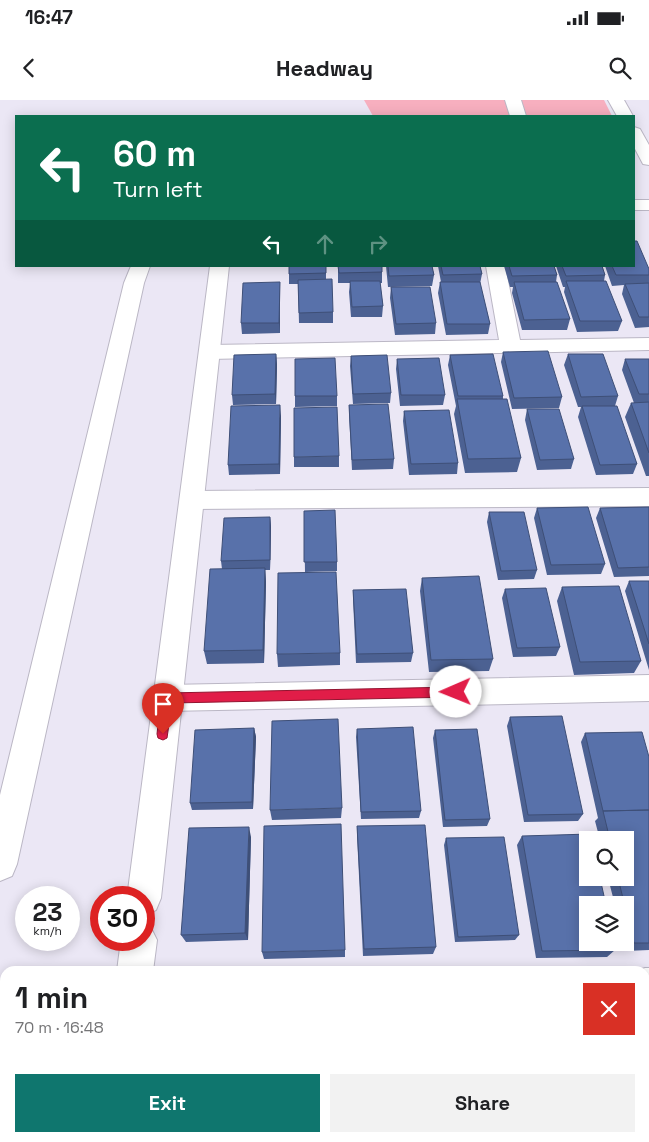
<!DOCTYPE html>
<meta charset="utf-8">
<style>
body{margin:0;font-family:"Space Grotesk",sans-serif;background:#f2f2f2;color:#202124;height:100vh;display:flex;flex-direction:column;font-size:19px;white-space:nowrap}
*{box-sizing:border-box;margin:0}
p{font-size:16px;color:#757577}
.icon{flex:none;width:28px;height:28px;fill:none;stroke:currentColor;stroke-width:2;stroke-linecap:round;stroke-linejoin:round}
.map{position:relative;flex:1;overflow:hidden}
.details{position:absolute;left:0px;top:866px;width:650px;height:176px;display:flex;flex-direction:column;background:#fff;border-radius:15px 15px 0 0;box-shadow:0 2px 12px #0003}
.details>*{flex:none}
.top-card{position:absolute;left:15px;top:15px;width:620px;height:152px;border-radius:0px;box-shadow:0 2px 12px #0003;background:#0b6e4f;color:#fff;overflow:hidden}
.controls{position:absolute;left:579px;top:731px;display:grid;gap:10px}
.controls a{display:grid;place-items:center;width:55px;height:55px;border-radius:0px;background:#fff;box-shadow:0 2px 12px #0003;font-size:25px}
.speed{position:absolute;left:15px;top:786px;display:flex;gap:10px;font-size:25px;font-weight:700;text-align:center}
.speed>*{display:grid;place-content:center;width:65px;height:65px;border-radius:50%;background:#fff;box-shadow:0 2px 12px #0003;line-height:1}
.speed small{font-size:12px;font-weight:400}
.speed .limit{border:8px solid #d22;background:#fff;color:#111}
.pin{position:absolute;display:grid;place-items:center;width:42px;height:42px;color:#fff;margin:-51px -21px;border-radius:50% 50% 50% 0;rotate:-45deg;box-shadow:0 0 5px #0007}
.pin .icon{rotate:45deg}
.me{position:absolute;width:55px;margin:-28px;rotate:269deg;stroke-linejoin:round;filter:drop-shadow(0 0 4px #0008)}
.turn{display:flex;align-items:center;gap:18px;height:105px;padding:0 15px;font-size:22px}
.turn .icon{width:65px;height:65px;stroke-width:2.5}
.turn b{display:block;font-size:35px;line-height:42px}
.lanes{display:flex;align-items:center;height:48px;padding:0 15px;background:#0003;justify-content:center;gap:25px;direction:ltr}
.lanes .off{opacity:.35}
.round{display:grid;place-items:center;flex:none;width:52px;height:52px;border-radius:0px;background:#f2f2f2}
.overview{display:flex;align-items:center;justify-content:space-between;height:85px;padding:0 15px}
h1{font-size:30px;font-weight:700;line-height:38px}
.cta{display:flex;gap:10px;margin-top:auto;padding:10px 15px}
.cta a{flex:1;height:58px;border-radius:0px;background:#0f766e;color:#fff;font-size:20px;font-weight:700;line-height:58px;text-align:center}
.cta a+a{background:#f2f2f2;color:#202124}
.status{display:flex;justify-content:space-between;align-items:center;height:35px;padding:0 25px;background:#fff;direction:ltr}
.status svg{height:14px;fill:currentColor}
header{display:flex;justify-content:space-between;align-items:center;height:65px;padding:0 15px;background:#fff;font-size:22px;font-weight:700}
.map>svg:first-child{display:block}
</style>
<div class="status"><b>16:47</b><svg viewBox="0 0 49 12"><path d="M0 12V9h3v3zM5 12V6h3v6zM10 12V3h3v9zM15 12V0h3v12zM26 1h20v11H26zM47 4h2v5h-2z"/></svg></div>
<header><svg class="icon" aria-label="back" viewBox="0 0 24 24"><path d="M15 5l-7 7 7 7"/></svg>Headway<svg class="icon" aria-label="search" viewBox="0 0 24 24"><circle cx="10" cy="10" r="6"/><path d="M15 15l6 6"/></svg></header>
<div class="map">
<svg width="649" height="1042" viewBox="0 0 649 1042">
<rect width="100%" height="100%" fill="#ebe7f5"/>
<path fill="#f7afbf" d="M364 0H604L612 16H373Z"/>
<g fill="none" stroke-linecap="round" stroke-linejoin="round">
<defs>
<path id="street" d="M505 0H521L526 16H510Z
M608 0H624L633 16H617Z
M634 27 640 29 649 45V65L643 64 634 47Z
M486 166H505L520 240 649 238V250L210 259 203 257 199 252 203 247 210 245 499 240Z
M649 388V406L192 409 183 406 180 400 183 394 192 391Z
M649 575V601L167 611 157 607 152 598 157 589 167 585Z
M645 868H649V904H645V871H637Z
M5 1006V1038H20L18 1042H0V1008Z
M79 1038H119L118 1042H78Z"/>
<path id="secondary" d="M634 100H649V110H634Z
M131 166H150L144 183 17 764 12 776 0 781V695L124 183Z
M210 166H229L161 798 156 810 144 815V798H127Z
M144 824 151 828 157 840 153 871H117L121 840H144Z
M0 929 5 931V971L0 969Z"/>
</defs>
<use href="#street" stroke="#bbb7c5" stroke-width="2"/>
<use href="#secondary" stroke="#bbb7c5" stroke-width="2"/>
<use href="#street" fill="#fff" fill-rule="evenodd"/>
<use href="#secondary" fill="#fff" fill-rule="evenodd"/>
</g>
<path fill="#4c6192" d="M289 166H326V179L333 212V223H299L298 184H289Z
M338 166H382V183H380L383 206 382 217H351L349 192 350 183H338Z
M386 166H432L434 175 432 186 388 187Z
M438 166H480L482 174 480 184 490 224 488 234 446 235 438 193 440 182H441Z
M504 166H554L557 175 556 182 570 219 567 230H522L512 193 513 187H510Z
M556 166H602L605 175 604 181 622 221 618 231 577 232 564 192 565 187H563Z
M605 166H634L649 169V227L635 228 622 194 624 185 612 186Z
M280 182V233L242 234 241 223Z
M391 187 436 223 435 234 395 235 390 198Z
M503 252 562 297 559 308 512 309 501 262Z
M276 254 277 265 276 304 233 305 232 295Z
M568 254 618 296 615 306 637 364 633 374 596 375 578 317 581 307H578L564 265Z
M450 255 503 296V299L521 358 517 372 465 373 454 314 456 306 448 265Z
M351 256 391 293 390 303 353 304 350 266Z
M397 259 445 295 443 305 400 306 396 269Z
M625 259H649V376H646L625 317 631 303H634L622 270Z
M295 296H337V306L295 307Z
M349 305 394 359 393 369 352 370 349 315Z
M527 309 574 359 571 369 537 370 525 320Z
M404 311 458 363 457 374 409 375 403 321Z
M281 316 280 374 229 375 228 365Z
M339 356V367H294V357Z
M649 407V476L614 477 596 418 600 408Z
M537 408 605 464 601 474 547 475 534 418Z
M304 411 337 462V471L305 472Z
M489 412 537 470 534 479 498 480 487 422Z
M270 417 271 427 270 470H265L266 482 264 563 207 564 204 551 222 469 221 461Z
M422 478 493 559 489 571 429 572 420 491Z
M629 481H649V570L625 491Z
M562 487 641 561 634 573 574 575 557 501Z
M505 489 560 547 556 556 513 557 502 498Z
M353 490 413 553 411 562 356 563 353 499Z
M340 553V565L278 567 277 554Z
M510 617 583 714 578 721 524 722 507 626Z
M254 628 256 637 253 709 192 710 190 703Z
M357 629 421 711 419 718 361 719 356 637Z
M435 630 490 719 487 726 443 727 433 638Z
M585 633 649 657V850L625 851 623 842H625V805H615L608 778H625V740H600L595 721 598 718 581 642Z
M342 708 341 718 272 720 270 710Z
M357 726 436 847 433 854 363 856 357 736Z
M522 736 615 850 607 857 536 858 517 745Z
M251 737 248 840 186 842 181 835Z
M446 738 519 835 515 840 455 842 444 745Z
M345 850V857L264 859 262 852Z
M464 1038H548L549 1042H465Z
M571 1038H645L649 1042H572Z"/>
<path fill="#3e4f77" d="M280 182V233L279 223Z
M276 254 277 265 276 304 275 294Z
M280 305 281 316 280 374 279 364Z
M270 417 271 427 270 470Z
M265 468 266 482 264 563 263 550Z
M254 628 256 637 253 709 252 702Z
M249 727 251 737 248 840 245 833Z
M245 1038H248V1042H245Z"/>
<path fill="#5871aa" stroke="#3e4f77" d="M634 141H637L649 169V175H616L612 166H634Z
M289 166H326V173L289 174Z
M338 166H382V172L339 173Z
M388 166H432L434 175 389 176Z
M441 166H480L482 174 443 175Z
M509 166H554L557 175 512 176Z
M562 166H602L605 175 566 176Z
M332 179 333 212 299 213 298 180Z
M350 181H380L383 206 352 207Z
M566 181H606L622 221H580Z
M280 182 279 223H241L243 183Z
M440 182H480L490 224H447Z
M514 182H557L570 219 524 220Z
M649 183V217H639L625 184Z
M391 187H430L436 223 396 224Z
M548 251 562 297 514 298 503 252Z
M276 254 275 294 232 295 234 255Z
M493 254 503 296H458L450 255Z
M568 254H603L618 296 581 297Z
M387 255 391 293 353 294 351 256Z
M335 258 337 296H295V259Z
M439 258 445 295H401L397 259Z
M625 259H649V294H639Z
M457 299H507L521 358 468 359Z
M649 302V353L631 303Z
M388 304 394 359 352 360 349 305Z
M280 305 279 364 228 365 231 306Z
M582 306H617L637 364 600 365Z
M337 307 339 356 294 357V308Z
M527 309H559L574 359 540 360Z
M449 310 458 363 411 364 404 311Z
M588 407 605 464 551 465 537 408Z
M649 407V467L618 468 600 408Z
M335 410 337 462H304V411Z
M489 412H524L537 470 501 471Z
M270 417V460L221 461 224 418Z
M265 468 263 550 204 551 210 469Z
M336 472 340 553 277 554 278 473Z
M479 476 493 559 431 560 422 478Z
M629 481H649V544Z
M619 486 641 561 580 562 562 487Z
M546 488 560 547 517 548 505 489Z
M406 489 413 553 357 554 353 490Z
M562 616 583 714 528 715 510 617Z
M338 619 342 708 270 710 272 621Z
M413 627 421 711 361 712 357 629Z
M254 628 252 702 190 703 195 630Z
M477 629 490 719 445 720 435 630Z
M642 632 649 657V710L603 711 585 633Z
M649 710V843H634L618 778H625V740H610L603 711Z
M341 724 345 850 262 852 264 726Z
M425 725 436 847 364 849 357 726Z
M249 727 245 833 181 835 189 728Z
M590 734 592 740H588V778H600L606 805H588V842H614L615 850 542 851 522 736Z
M504 737 519 835 458 837 446 738Z
M645 956 649 974V1042H580V1038H645Z
M165 1038H245V1042H165Z
M265 1038H344V1042H265Z
M368 1038H445L446 1042H368Z
M469 1038H548L549 1042H470Z"/>
<path fill="#e11d48" stroke="#92132f" d="M456 587 461 588 462 592 461 596 456 597 172 603 167 638 163 640 158 638 157 634 161 598 163 594 167 593Z"/>
</svg>
<div class="controls">
<a><svg class="icon" aria-label="search" viewBox="0 0 24 24"><circle cx="10" cy="10" r="6"/><path d="M15 15l6 6"/></svg></a>
<a><svg class="icon" aria-label="layers" viewBox="0 0 24 24"><path d="M12 4l9 5-9 5-9-5zM3 14l9 5 9-5"/></svg></a>
</div>
<div class="speed"><div>23<small>km/h</small></div><div class="limit">30</div></div>
<div class="pin" style="left:163px;top:634px;background:#d93025"><svg class="icon" aria-label="arrive" viewBox="0 0 24 24"><path d="M6 21V4h12l-3 4 3 4H6"/></svg></div>
<svg class="me" style="left:456px;top:592px" viewBox="-20 -20 40 40"><circle r="19" fill="#fff"/><path d="M0-13L10 11 0 6-10 11z" fill="#e11d48"/></svg>
<div class="top-card">
<div class="turn"><svg class="icon" aria-label="left" viewBox="0 0 24 24"><path d="M17 20v-9H6M10 6l-5 5 5 5"/></svg><div><b>60 m</b>Turn left</div></div>
<div class="lanes"><svg class="icon" aria-label="left" viewBox="0 0 24 24"><path d="M17 20v-9H6M10 6l-5 5 5 5"/></svg><svg class="icon off" aria-label="ahead" viewBox="0 0 24 24"><path d="M12 20V5M6 11l6-6 6 6"/></svg><svg class="icon off" aria-label="right" viewBox="0 0 24 24"><path d="M7 20v-9h11M14 6l5 5-5 5"/></svg></div>
</div>
<section class="details">
<div class="overview"><div><h1>1 min</h1><p>70 m · 16:48</p></div><a class="round" style="background:#d93025;color:#fff"><svg class="icon" aria-label="close" viewBox="0 0 24 24"><path d="M6 6l12 12M18 6L6 18"/></svg></a></div>
<div class="cta"><a>Exit</a><a>Share</a></div>
</section>
</div>
